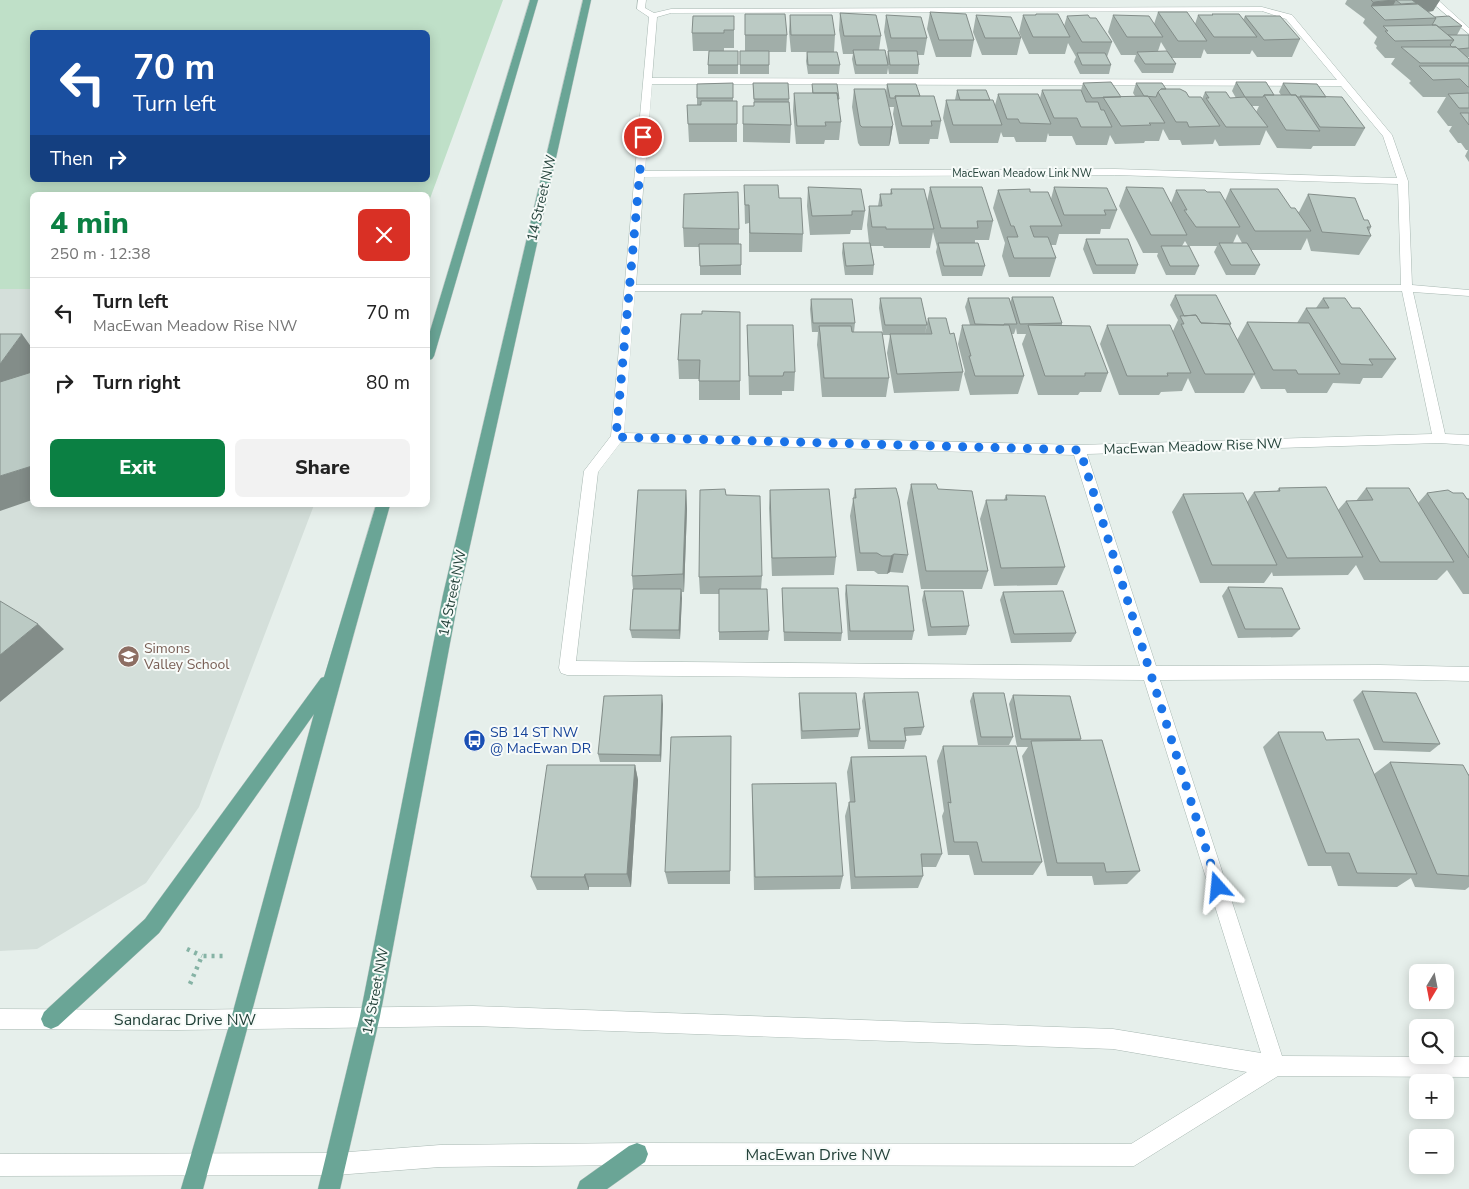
<!DOCTYPE html>
<meta charset="utf-8">
<style>
body{margin:0;font-family:"Nunito Sans",sans-serif;background:#f2f2f2;color:#222;height:100vh;display:flex;flex-direction:column;font-size:19px;white-space:nowrap}
*{box-sizing:border-box;margin:0}
p{font-size:16px;color:#767676}
.icon{flex:none;width:28px;height:28px;fill:none;stroke:currentColor;stroke-width:2;stroke-linecap:round;stroke-linejoin:round}
.map{position:relative;flex:1;overflow:hidden}
.sheet{position:absolute;left:30px;top:192px;width:400px;height:315px;display:flex;flex-direction:column;background:#fff;border-radius:8px;box-shadow:0 2px 12px #0003}
.sheet>*{flex:none}
.banner{position:absolute;left:30px;top:30px;width:400px;height:152px;border-radius:8px;box-shadow:0 2px 12px #0003;background:#1a4fa0;color:#fff;overflow:hidden}
.needle{width:32px;rotate:190deg}
.controls{position:absolute;left:1409px;top:964px;display:grid;gap:10px}
.controls a{display:grid;place-items:center;width:45px;height:45px;border-radius:8px;background:#fff;box-shadow:0 2px 12px #0003;font-size:25px}
.pin{position:absolute;display:grid;place-items:center;width:42px;height:42px;color:#fff;margin:-21px;border:2px solid #fff;border-radius:50%;box-shadow:0 1px 5px #0007}
.me{position:absolute;width:55px;margin:-28px;rotate:342deg;stroke-linejoin:round;filter:drop-shadow(0 0 4px #0008)}
.turn{display:flex;align-items:center;gap:18px;height:105px;padding:0 20px;font-size:22px}
.turn .icon{width:65px;height:65px;stroke-width:2.5}
.turn b{display:block;font-size:35px;line-height:42px}
.then{display:flex;align-items:center;height:48px;padding:0 20px;background:#0003;gap:10px;font-size:19px}
.round{display:grid;place-items:center;flex:none;width:52px;height:52px;border-radius:8px;background:#f2f2f2}
.overview{display:flex;align-items:center;justify-content:space-between;height:85px;padding:0 20px}
h1{font-size:30px;font-weight:800;line-height:38px;color:#0b8043}
.cta{display:flex;gap:10px;margin-top:auto;padding:10px 20px}
.cta a{flex:1;height:58px;border-radius:8px;background:#0b8043;color:#fff;font-size:20px;font-weight:800;line-height:58px;text-align:center}
.cta a+a{background:#f2f2f2;color:#222}
ul{padding:0;list-style:none}
li{display:flex;align-items:center;gap:15px;height:70px;padding:0 20px;border-top:1px solid #e0e0e0}
li div{flex:1}
li b{display:block;font-size:19px}
li em{font-style:normal}
.map>svg:first-child{display:block}
</style>
<div class="map">
<svg width="1469" height="1189" viewBox="0 0 1469 1189">
<rect width="100%" height="100%" fill="#e6efeb"/>
<path fill="#d4dfda" d="M0 289H32V505H314L199 807 146 883 37 949 0 951Z"/>
<path fill="#bfe0c8" fill-rule="evenodd" d="M0 0H503L428 204V195H32V289H0ZM32 32H428V180H32Z"/>
<g fill="none" stroke-linecap="round" stroke-linejoin="round">
<defs>
<path id="minor" d="M638 0H646L645 8 654 13 671 9 1262 7 1292 15 1392 135 1408 181 1412 285 1469 290V296L1413 292 1445 434 1469 435V445L1439 443 1087 454 1156 666 1379 665 1469 667V681L1379 679 1160 680 1282 1056 1469 1057V1077L1278 1076 1134 1166 637 1165 440 1167 336 1175 0 1176V1154L336 1153 440 1145 637 1143 1131 1144 1247 1072 1113 1049 473 1026 177 1030 0 1029V1009L177 1010 473 1006 1113 1029 1261 1053 1144 680 567 675 561 673 559 668 584 471 611 436 649 17 637 9ZM1262 11 1286 19 1337 80 652 78 657 17 671 13ZM652 84 1341 86 1383 136 1397 178 1115 169 645 171ZM1115 175 1398 184 1401 285H636L644 177ZM635 291H1402L1432 434 1079 445 624 433ZM621 442 1074 455 1140 666 576 661 598 472Z
M1429 0H1438L1469 28V34Z"/>
<path id="major" d="M530 0H538L434 356 432 359 428 360V338Z
M583 0H591L459 595 380 1016 340 1189H318L360 1016 443 595Z
M376 505H390C325 732 267 961 203 1189H181L231 1019 314 714 159 933 58 1026 51 1029 44 1026 41 1019 44 1012 145 919 321 678 324 677Z
M637 1143 645 1146 648 1154 645 1162 607 1189H577L580 1181 629 1146Z"/>
</defs>
<use href="#minor" stroke="#a8b8b2" stroke-width="1"/>
<use href="#major" stroke="#c2cac8" stroke-width="1"/>
<path stroke="#86b3a5" stroke-width="4.5" stroke-dasharray="3 5" stroke-linecap="butt" d="M187 949 202 956
M190 984 202 956H223"/>
<use href="#minor" fill="#fff" fill-rule="evenodd"/>
<use href="#major" fill="#6aa596" fill-rule="evenodd"/>
</g>
<path fill="#a1aea9" fill-rule="evenodd" d="M1347 0H1440L1433 11 1428 12 1435 17 1462 26 1457 35H1469V57H1467L1469 58V162L1465 156 1468 150H1466L1461 143H1458L1449 131 1452 126H1448L1437 112 1446 97H1423L1409 83 1411 81 1391 64 1395 58H1385L1376 48 1377 46 1374 43 1377 37 1363 23 1365 19 1345 4Z
M930 12 974 40 971 57H936L927 29Z
M1158 12 1195 24 1198 15H1212V14L1243 20 1245 16 1300 39 1292 57H1257L1252 50 1250 54H1207L1204 49 1201 58H1171L1176 64 1173 73H1142L1134 61 1136 55H1121L1108 32 1113 15 1154 24ZM1161 42 1171 58 1158 51Z
M840 13 881 36 879 50 887 59 888 51 884 32 886 15 927 38 924 55H917L919 65 918 74H889L888 68 887 74H855L852 59 853 54H843L839 30Z
M745 14 787 35 786 52H769V74H740V51H745Z
M1036 14 1064 26 1067 16 1090 18 1112 42 1107 57 1111 65 1109 74H1080L1074 62 1076 57 1068 43 1065 54H1029L1019 32 1023 15H1035Z
M790 15 835 35 834 52 840 65 839 74H808L806 61 807 52H815H791L789 32Z
M976 15 1021 38 1017 55H982L973 32Z
M734 16V48H724V51H693L692 33Z
M738 51V74H708V65Z
M1236 82 1274 95H1281L1279 92 1283 83 1326 97 1365 128 1355 146H1313L1311 149 1277 148 1266 130 1260 145 1219 146 1215 139 1213 144 1182 145 1180 140H1169L1163 129 1159 141H1145L1144 143 1115 144 1110 135 1107 145H1076L1072 136H1049L1048 133 1046 142H1016L1014 137H1003L1001 132 998 143H950L943 118 946 100H955L957 90 990 100 995 105 998 94 1040 98 1042 90H1081L1083 83 1121 97 1135 96 1133 93 1136 83 1166 89 1189 97 1202 99 1205 92 1230 98H1236L1232 91ZM1252 106H1259L1256 112Z
M733 83V101H737V142H689L687 105H697V84Z
M753 83 789 99 791 125 790 143 743 142V106H754Z
M812 84 839 99 838 102 841 122 839 140H825L824 144H796L793 111 794 93H812Z
M887 84 920 96 941 121 938 139H930L929 144H899L893 114 894 107H889L886 93Z
M854 89 893 125 890 143 889 146H860L858 143 852 107Z
M744 185 779 198 803 234 802 252H749V223L745 224Z
M808 187 865 211 862 230H851L850 234 810 235 807 206Z
M930 187 993 221 989 240H975V243L985 266 982 276H942L936 252 937 247 933 232 930 248H884L883 246H871L874 265 873 275H845L842 253 843 243H869L867 225 869 206H878L880 194H890L891 189 927 202Z
M1054 187 1117 210 1110 229H1101L1100 234H1059L1056 245H1051L1056 258 1050 277H1009L1002 256 1005 243 993 208 998 190 1030 192 1051 199Z
M1126 187 1171 203 1176 190 1207 192 1225 201 1230 189 1291 208 1299 212 1308 194 1364 220 1371 227 1369 232 1371 236 1359 255 1311 251 1307 238 1301 250H1251L1260 265 1255 275H1226L1214 252 1217 246H1188L1185 241 1182 246 1199 266 1195 275H1166L1157 256 1158 253H1143L1119 206ZM1237 234 1242 243H1233Z
M683 228 739 229V244H741V275H700V247H684Z
M1086 239 1138 265 1135 274H1093L1083 249Z
M1175 295 1231 324 1230 326 1237 340 1247 322 1297 323 1306 308H1316L1323 298 1352 308 1396 359 1382 378H1363L1360 384 1333 383 1327 393H1287L1285 389H1261L1254 375 1244 393H1195L1188 378 1182 391 1161 392 1159 395H1119L1100 344 1107 325 1173 331 1178 320 1170 305Z
M1012 297 1062 323V325L1108 373 1101 392H1080L1078 395H1038L1022 344 1026 334H1017L1016 328 1014 334H1012L1024 376 1018 394 970 395 964 374 965 371 958 344 962 325H970L965 307 968 298 1010 303Z
M880 298 927 325 925 334 928 318 950 334 963 372 959 391 894 393 887 353 890 335H883L879 308Z
M811 299 855 323 854 332 889 378 886 397H822L818 352 817 345 818 332H812L810 309Z
M702 314 740 381V400H699V379H679L678 360Z
M747 325 795 372 794 391H782V395H749Z
M911 484 938 489 988 571 982 589H921L907 503Z
M1279 488 1338 510 1346 501H1356L1366 488 1418 503 1427 493 1469 499V594H1463L1447 570 1437 580H1364L1356 565 1348 575 1273 576 1272 572 1264 583H1200L1172 512 1183 494 1247 502 1254 492 1277 491Z
M855 489 908 555 903 573 890 572 887 574H878L874 571H857L850 516Z
M686 490 687 509 684 592H682L680 639 632 638 630 630 633 589 632 576Z
M770 490 836 557 834 575 772 576 769 508Z
M726 495 762 576 761 589 769 631 768 640H719V594H700L699 577Z
M1006 495 1065 567 1057 585 994 586 980 519 986 500H1004Z
M846 585 914 631 912 640H848L845 594Z
M1228 587 1300 629 1292 637 1238 638 1222 596Z
M782 588 842 633 841 641H784L782 597Z
M924 591 969 626 966 635 928 636 922 600Z
M1003 592 1076 633 1071 642 1011 643 1000 600Z
M1362 691 1440 744 1430 752 1374 750 1353 700Z
M799 693 860 729 858 737 801 739 799 701Z
M864 693 924 727 921 735 905 736 906 741 904 749H868L862 701Z
M973 693 1013 737 1009 745H978L970 701Z
M1013 695 1081 739 1080 741 1140 871 1127 884 1094 885 1092 876H1047L1022 756 1028 747H1017L1009 704Z
M663 704 661 762H600L598 754Z
M1278 732 1326 740 1374 774 1390 762 1468 774H1469V887L1465 890 1415 887 1411 878 1397 887 1338 886 1331 866H1308L1263 747Z
M731 736 730 884H668L665 872Z
M943 746 1042 862 1033 875H974L969 855H948L942 816 944 811 937 761Z
M851 757 942 854 936 867H922L923 876 918 888 851 889 845 816 849 802H850L847 772Z
M635 765 638 780 631 887H589V890H537L531 877Z
M752 784 843 876 840 889 754 890 752 799Z"/>
<path fill="#838d89" d="M1396 0 1387 17 1371 6 1373 2Z
M1409 0H1440L1433 11 1410 14 1416 3Z
M893 125 890 143 889 146 891 127Z
M22 334 32 348V375L0 408V364Z
M32 466V500L0 511V476Z
M686 490 687 509 684 592 683 574Z
M894 554 890 572 887 574 891 556Z
M681 589 682 598 680 639 679 630Z
M38 624 64 649 0 702V655Z
M662 695 663 704 661 762 660 755Z
M635 765 638 780 631 887 627 874Z
M585 874 589 887V890L584 877Z"/>
<path fill="#bbcac4" stroke="#838d89" d="M1371 0H1394L1373 2Z
M1396 0H1412L1416 3 1401 4Z
M1418 4 1436 18 1385 20 1371 6Z
M930 12 966 14 974 40H939Z
M1158 12H1187L1207 41H1178Z
M840 13 876 15 881 36H844Z
M745 14H785L787 35H745Z
M1036 14H1058L1070 37H1033L1023 15H1036Z
M1212 14H1239L1257 37H1214L1198 15H1213Z
M790 15H832L835 35H791Z
M886 15 921 17 927 38H891Z
M976 15 1011 17 1021 38H985Z
M1088 15 1090 18H1096L1112 42H1082L1067 16Z
M1113 15 1149 16 1163 37H1127Z
M693 16H734V30H724V33H692Z
M1245 16H1280L1300 39 1264 40Z
M1449 16 1462 26 1439 27 1436 25H1432L1436 18 1435 17Z
M1436 25 1454 40 1395 41 1385 31H1388L1383 26Z
M1448 35H1469V48L1458 49 1456 47H1452L1450 45 1454 40Z
M1401 47H1456L1469 59V63H1420Z
M853 50H885L888 65H856Z
M709 51H738V65H708Z
M740 51H769V65H740Z
M888 51H917L919 65H890Z
M1167 51 1176 64H1145L1137 52Z
M807 52H837L840 65H808Z
M1077 53H1105L1111 65H1082Z
M1419 66H1469V87H1468L1460 79 1433 80Z
M1111 82 1121 97 1092 98 1083 83Z
M1236 82H1266L1274 95H1264L1263 97H1245Z
M733 83V98H697V84Z
M753 83H788L789 99H754Z
M1136 83H1162L1166 89H1161L1158 92 1156 97 1144 96Z
M1283 83 1317 84 1326 97H1297L1296 95H1291Z
M812 84H837L839 99H838L837 93H813Z
M887 84H916L920 96H895L896 98H890Z
M854 89H885L893 125 891 127H862L860 125Z
M1161 89H1180L1186 92 1189 97H1201L1220 126 1189 127 1187 122H1176L1158 92Z
M957 90H986L990 100H960Z
M1042 90H1081L1086 102H1098L1101 110H1104L1112 127H1081L1077 118H1054Z
M1205 92H1226L1230 98 1245 97 1268 127H1226L1206 98H1209Z
M794 93H837L841 122H825L826 126H797Z
M1469 93V108H1459L1448 94Z
M998 94H1038L1051 124 1020 123 1018 119H1007Z
M1264 95H1296L1320 131 1286 130Z
M895 96H934L941 121H931L932 126H902Z
M1148 96 1165 123H1149L1151 125 1121 126 1103 97Z
M1300 96 1342 97 1365 128 1320 127Z
M946 100H993L1002 125H953Z
M701 101H737V124H688L687 105H701Z
M754 102H789L791 125 743 124V106H754Z
M1460 113H1469V125Z
M744 185H778L779 198H801L803 234 750 233 749 205H745Z
M808 187 861 189 865 211H852V215L812 216Z
M930 187H982L993 221H977L978 228H941Z
M1054 187 1107 188 1117 210H1104L1106 215H1064Z
M1126 187 1163 188 1187 235H1151Z
M891 189H924L934 229H886V227H872L869 206H882L880 194H892Z
M1030 189V192H1048L1062 226H1030L1034 237H1048L1056 258H1014L1007 237H1018L1014 226H1011L998 190Z
M1230 189H1278L1291 208H1295L1311 231H1255Z
M1176 190H1205L1207 192H1220L1240 227H1196L1184 210H1187Z
M738 192 739 229 683 228 684 194Z
M1308 194 1355 198 1364 220H1368L1371 227H1367L1371 236 1322 232Z
M1086 239H1128L1138 265H1096Z
M843 243H870L874 265 846 266Z
M938 243H978L985 266H944Z
M1219 243H1247L1260 265H1231Z
M699 244H741V265L700 266Z
M1161 246H1189L1199 266H1170Z
M1175 295H1216L1231 324 1201 323 1196 315 1184 316Z
M1012 297H1053L1062 323 1020 324Z
M880 298H921L927 325H885Z
M968 298H1009L1017 324H1004V325L975 324Z
M1323 298H1345L1352 308H1360L1396 359H1369L1373 365 1341 364 1306 308H1329Z
M811 299H852L855 323H813Z
M702 311 740 312V381H699L700 360H678L681 314H702Z
M1196 315 1201 323 1229 324 1255 374H1205L1181 324H1184L1180 316Z
M928 318H946L950 334 954 333 963 372 897 374 890 334H932Z
M1247 322 1309 323 1340 374H1298L1296 370H1273Z
M747 325H793L795 372H784L783 376H749Z
M962 325H1009L1024 376H975L969 356H971Z
M1028 325 1090 326 1108 373H1085V376H1045Z
M1107 325H1170L1191 373H1167L1168 376H1127Z
M819 326H851L852 332H882L889 378H824L820 333Z
M0 334H22L0 364Z
M32 372V466L0 476V382Z
M911 484H936L938 489 972 491 988 571H926Z
M1326 487 1363 557 1287 558 1254 492 1280 491 1279 488Z
M896 488 899 499 908 555 894 554 891 556H882L877 553H860L853 498H856L855 489Z
M1366 488H1409L1454 562H1380L1346 501 1373 500Z
M725 489 726 495 760 496 762 576 699 577 700 490Z
M829 489 836 557 772 558 770 490Z
M638 490H686L683 574 632 576Z
M1448 490 1453 493H1463L1467 499H1469V558L1427 493Z
M1243 493 1277 565H1212L1183 494Z
M1006 495 1045 496 1065 567 1001 568 986 500H1007Z
M846 585 908 586 914 631H850Z
M1228 587 1282 588 1300 629H1245Z
M782 588H838L842 633 784 632Z
M633 589H681L679 630H630Z
M719 589H767L769 631 719 632Z
M924 591H963L969 626 931 627Z
M1063 591 1076 633 1014 634 1003 592Z
M0 601 38 624 0 655Z
M1362 691 1416 693 1440 744 1383 742Z
M918 692 924 727 904 728 906 741H870L864 693Z
M799 693H856L860 729 802 731Z
M973 693H1004L1013 737H981Z
M662 695 660 755 598 754 604 696Z
M1013 695 1070 696 1081 739H1021Z
M1278 732H1323L1326 740 1359 739 1417 874 1357 873 1349 853H1326Z
M731 736 730 871 665 872 671 737Z
M1102 740 1140 871 1106 872 1104 863H1057L1031 741Z
M943 746H1016L1042 862H982L977 842H954L948 802 951 803Z
M926 756 942 854H921L923 876 855 877 849 802H855L851 757Z
M1390 762 1463 765 1469 776V876L1437 874Z
M547 765H635L627 874H585L584 877H531Z
M836 783 843 876 755 877 752 784Z"/>
<g fill="none" stroke-linecap="round" stroke-linejoin="round">
<path stroke="#1a73e8" stroke-width="9" stroke-dasharray="0 16.2" d="M643 137 616 437 1080 450 1218 887"/>
</g>
<defs>
<symbol id="school-disc" viewBox="-11 -11 22 22"><circle r="9.5" fill="#8d6e63" stroke="#f7fbf9"/><path d="M0-5L7-2L0 1L-7-2ZM-4 1L0 2.5L4 1V4Q0 6-4 4Z" fill="#fff"/></symbol>
<symbol id="bus-disc" viewBox="-11 -11 22 22"><circle r="9.5" fill="#1a4fb4" stroke="#f7fbf9"/><path d="M-5-6H5V4H4V6H2V4H-2V6H-4V4H-5ZM-3.5-4V0h7V-4ZM-3.5 1.2v1.5H-2V1.2ZM2 1.2v1.5H3.5V1.2Z" fill="#fff"/></symbol>
</defs>
<g fill-rule="evenodd">
<use href="#school-disc" x="116" y="644" width="25" height="25"/>
<use href="#bus-disc" x="462" y="728" width="25" height="25"/>
</g>
<g text-anchor="middle" stroke-width="4" stroke-linejoin="round" paint-order="stroke">
<g font-size="11" fill="#24423a" stroke="#f7fbf9">
<text x="1022" y="177">MacEwan Meadow Link NW</text>
</g>
<g font-size="14" fill="#24423a" stroke="#f7fbf9">
<text transform="translate(541 198) rotate(-77)" y="5">14 Street NW</text>
<text transform="translate(1193 446) rotate(-2)" y="5">MacEwan Meadow Rise NW</text>
<text transform="translate(452 593) rotate(-78)" y="5">14 Street NW</text>
<text transform="translate(375 991) rotate(-79)" y="5">14 Street NW</text>
</g>
<g font-size="14" fill="#785e54" stroke="#f7fbf9" text-anchor="start">
<text x="144" y="653">Simons<tspan x="144" dy="16">Valley School</tspan></text>
</g>
<g font-size="14" fill="#164399" stroke="#f7fbf9" text-anchor="start">
<text x="490" y="737">SB 14 ST NW<tspan x="490" dy="16">@ MacEwan DR</tspan></text>
</g>
<g font-size="16" fill="#24423a" stroke="#f7fbf9">
<text x="185" y="1025">Sandarac Drive NW</text>
<text x="818" y="1160">MacEwan Drive NW</text>
</g>
</g>
</svg>
<div class="controls">
<a><svg class="needle" viewBox="-14 -14 28 28"><path d="M0-13l5 13h-10z" fill="#e53935"/><path d="M0 13l5-13h-10z" fill="#767676"/></svg></a>
<a><svg class="icon" aria-label="search" viewBox="0 0 24 24"><circle cx="10" cy="10" r="6"/><path d="M15 15l6 6"/></svg></a>
<a>+</a>
<a>−</a>
</div>
<div class="pin" style="left:643px;top:137px;background:#d93025"><svg class="icon" aria-label="arrive" viewBox="0 0 24 24"><path d="M6 21V4h12l-3 4 3 4H6"/></svg></div>
<svg class="me" style="left:1218px;top:887px" viewBox="-20 -20 40 40"><path d="M0-17L14 15 0 8-14 15z" fill="#1a73e8" stroke="#fff" stroke-width="4"/></svg>
<div class="banner">
<div class="turn"><svg class="icon" aria-label="left" viewBox="0 0 24 24"><path d="M17 20v-9H6M10 6l-5 5 5 5"/></svg><div><b>70 m</b>Turn left</div></div>
<div class="then">Then<svg class="icon" aria-label="right" viewBox="0 0 24 24"><path d="M7 20v-9h11M14 6l5 5-5 5"/></svg></div>
</div>
<section class="sheet">
<div class="overview"><div><h1>4 min</h1><p>250 m · 12:38</p></div><a class="round" style="background:#d93025;color:#fff"><svg class="icon" aria-label="close" viewBox="0 0 24 24"><path d="M6 6l12 12M18 6L6 18"/></svg></a></div>
<ul>
<li><svg class="icon" aria-label="left" viewBox="0 0 24 24"><path d="M17 20v-9H6M10 6l-5 5 5 5"/></svg><div><b>Turn left</b><p>MacEwan Meadow Rise NW</p></div><em>70 m</em></li>
<li><svg class="icon" aria-label="right" viewBox="0 0 24 24"><path d="M7 20v-9h11M14 6l5 5-5 5"/></svg><div><b>Turn right</b></div><em>80 m</em></li>
</ul>
<div class="cta"><a>Exit</a><a>Share</a></div>
</section>
</div>
